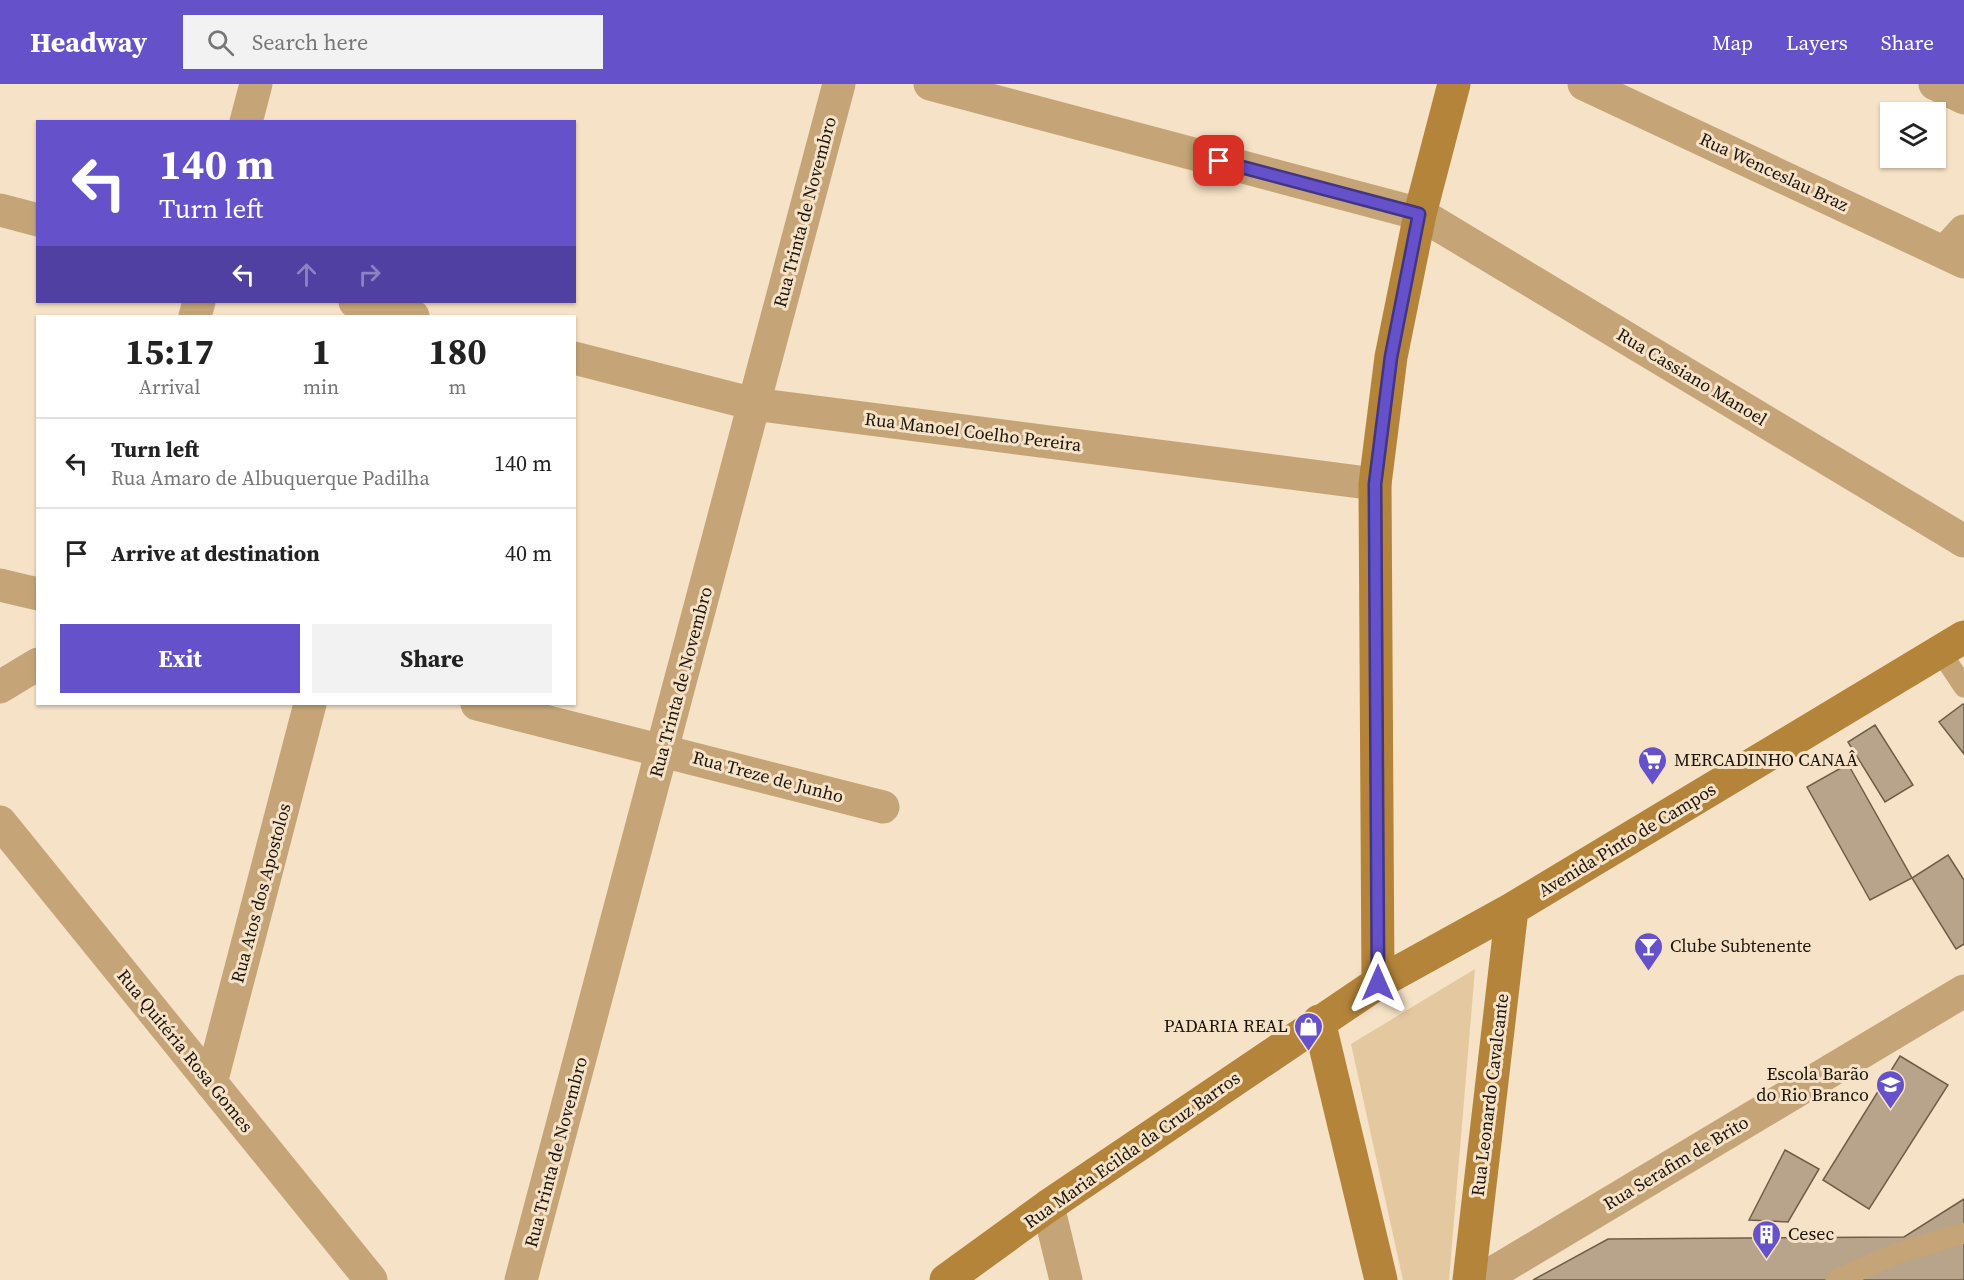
<!DOCTYPE html>
<meta charset="utf-8">
<style>
body{margin:0;font-family:"Source Serif 4",serif;background:#f2f2f2;color:#222;height:100vh;display:flex;flex-direction:column;font-size:22px;white-space:nowrap}
*{box-sizing:border-box;margin:0}
p{font-size:20px;color:#767676}
.icon{flex:none;width:33px;height:33px;fill:none;stroke:currentColor;stroke-width:2;stroke-linecap:round;stroke-linejoin:round}
.map{position:relative;flex:1;overflow:hidden}
.sheet{position:absolute;left:36px;top:231px;width:540px;height:390px;display:flex;flex-direction:column;background:#fff;border-radius:0px;box-shadow:0 2px 4px #0004}
.sheet>*{flex:none}
.hud{position:absolute;left:36px;top:36px;width:540px;height:183px;border-radius:0px;box-shadow:0 2px 4px #0004;background:#6551ca;color:#fff;overflow:hidden}
.fabs{position:absolute;left:1880px;top:18px;display:grid;gap:12px}
.fabs a{display:grid;place-items:center;width:66px;height:66px;border-radius:0px;background:#fff;box-shadow:0 2px 4px #0004;font-size:30px}
.pin{position:absolute;display:grid;place-items:center;width:51px;height:51px;color:#fff;margin:-26px;border-radius:12px;box-shadow:0 3px 9px #0006}
.me{position:absolute;width:66px;margin:-33px;rotate:0deg;stroke-linejoin:round;filter:drop-shadow(0 0 4px #0008)}
.turn{display:flex;align-items:center;gap:21px;height:126px;padding:0 24px;font-size:27px}
.turn .icon{width:78px;height:78px;stroke-width:2.5}
.turn b{display:block;font-size:42px;line-height:51px}
.lanes{display:flex;align-items:center;height:57px;padding:0 24px;background:#0003;justify-content:center;gap:30px;direction:ltr}
.lanes .off{opacity:.35}
.eta{display:flex;justify-content:space-evenly;align-items:center;height:102px;text-align:center}
.eta b{font-size:36px;font-weight:700;line-height:42px}
.action{display:flex;gap:12px;margin-top:auto;padding:12px 24px}
.action a{flex:1;height:69px;border-radius:0px;background:#6551ca;color:#fff;font-size:24px;font-weight:700;line-height:69px;text-align:center}
.action a+a{background:#f2f2f2;color:#222}
ul{padding:0;list-style:none}
li{display:flex;align-items:center;gap:18px;height:90px;padding:0 24px;border-top:2px solid #e0e0e0}
li div{flex:1}
li b{display:block;font-size:22px}
li em{font-style:normal}
header{display:flex;align-items:center;gap:36px;box-sizing:border-box;height:84px;padding:0 30px;background:#6551ca;color:#fff}
header strong{font-size:28px}
nav{display:flex;gap:33px;margin-inline-start:auto;font-size:21px}
.search{width:420px;height:54px;background:#f2f2f2;display:flex;align-items:center;gap:15px;box-sizing:border-box;padding:0 21px;border-radius:0px;color:#767676;font-size:22px}
.map>svg:first-child{display:block}
</style>
<header>
<strong>Headway</strong>
<div class="search"><svg class="icon" aria-label="search" viewBox="0 0 24 24"><circle cx="10" cy="10" r="6"/><path d="M15 15l6 6"/></svg>Search here</div>
<nav><a>Map</a><a>Layers</a><a>Share</a></nav>
</header>
<div class="map">
<svg width="1964" height="1196" viewBox="0 0 1964 1196">
<rect width="100%" height="100%" fill="#f6e2c6"/>
<path fill="#e4c8a0" d="M1475 885 1449 1196H1403L1351 960Z"/>
<path fill="#b7a48a" stroke="#6f5e46" stroke-width="1.5" d="M1963 620 1964 621V670L1939 638Z
M1875 641 1913 701 1885 718 1848 658Z
M1848 680 1912 794 1870 816 1807 703Z
M1948 771 1964 796V860L1956 865 1912 794Z
M1900 972 1948 1001 1869 1125 1823 1096Z
M1785 1066 1819 1085 1788 1138 1749 1136Z
M1964 1115V1196H1533L1608 1155 1904 1153Z"/>
<g fill="none" stroke-linecap="round" stroke-linejoin="round">
<path stroke="#c5a578" stroke-width="21" d="M1940 567 1964 603
M1836 1196 1898 1169 1964 1149"/>
<path stroke="#c5a578" stroke-width="33" d="M930 0 1420 130 1964 457
M1584 0 1964 178
M1935 0 1964 14
M246 38 256 0
M0 126 38 136
M1945 168 1964 147
M355 218 413 232
M195 232 199 218
M574 274 754 320 1375 400
M0 501 38 510
M0 603 38 580
M477 620 883 723
M0 738 371 1196
M211 999 310 620
M1048 1122 1066 1196
M521 1196 839 0
M1481 1196 1964 907"/>
<path stroke="#b4843a" stroke-width="33" d="M1378 899 1375 400 1391 273 1420 130 1454 0
M1319 937 1381 1196
M946 1196 1048 1122 1378 899 1512 825 1964 553
M1469 1196 1512 825"/>
</g>
<g fill="none" stroke-linecap="round" stroke-linejoin="round">
<defs>
<path id="route" d="M1219 77 1419 130 1391 273 1375 400 1378 899"/>
</defs>
<use href="#route" stroke="#423583" stroke-width="15"/>
<use href="#route" stroke="#6551ca" stroke-width="10"/>
</g>
<defs>
<symbol id="supermarket-pin" viewBox="-11 -11 22 30"><path d="M0 17L-7.5 6A9.5 9.5 0 1 1 7.5 6Z" fill="#6551ca" stroke="#f6e2c6"/><path d="M-6-5.5h2.5l.6 2H6L4.5 2H-2.5L-4.4-4H-6ZM-1.5 3.2a1.3 1.3 0 1 0 .1 0ZM3 3.2a1.3 1.3 0 1 0 .1 0Z" fill="#fff"/></symbol>
<symbol id="bar-pin" viewBox="-11 -11 22 30"><path d="M0 17L-7.5 6A9.5 9.5 0 1 1 7.5 6Z" fill="#6551ca" stroke="#f6e2c6"/><path d="M-6-5H6L.8 .8V4.5H3.5V6h-7V4.5H-.8V.8Z" fill="#fff"/></symbol>
<symbol id="shop-pin" viewBox="-11 -11 22 30"><path d="M0 17L-7.5 6A9.5 9.5 0 1 1 7.5 6Z" fill="#6551ca" stroke="#f6e2c6"/><path d="M-5-2.5h2.3a2.7 3.5 0 0 1 5.4 0H5L5.5 6h-11ZM-1.5-2.5h3a1.5 2.3 0 0 0-3 0Z" fill="#fff"/></symbol>
<symbol id="school-pin" viewBox="-11 -11 22 30"><path d="M0 17L-7.5 6A9.5 9.5 0 1 1 7.5 6Z" fill="#6551ca" stroke="#f6e2c6"/><path d="M0-5L7-2L0 1L-7-2ZM-4 1L0 2.5L4 1V4Q0 6-4 4Z" fill="#fff"/></symbol>
<symbol id="building-pin" viewBox="-11 -11 22 30"><path d="M0 17L-7.5 6A9.5 9.5 0 1 1 7.5 6Z" fill="#6551ca" stroke="#f6e2c6"/><path d="M-4-6H4V6H1V3H-1V6H-4ZM-2.5-4.3h1.7v1.8h-1.7ZM.8-4.3h1.7v1.8H.8ZM-2.5-1h1.7V.8h-1.7ZM.8-1h1.7V.8H.8Z" fill="#fff"/></symbol>
</defs>
<g fill-rule="evenodd">
<use href="#supermarket-pin" x="1636" y="660" width="33" height="45"/>
<use href="#bar-pin" x="1632" y="846" width="33" height="45"/>
<use href="#shop-pin" x="1292" y="926" width="33" height="45"/>
<use href="#school-pin" x="1874" y="984" width="33" height="45"/>
<use href="#building-pin" x="1750" y="1134" width="33" height="45"/>
</g>
<g text-anchor="middle" stroke-width="6" stroke-linejoin="round" paint-order="stroke">
<g font-size="18" fill="#1b140a" stroke="#f6e2c6">
<text transform="translate(1774 88) rotate(25)" y="6">Rua Wenceslau Braz</text>
<text transform="translate(805 128) rotate(-75)" y="6">Rua Trinta de Novembro</text>
<text transform="translate(1692 293) rotate(31)" y="6">Rua Cassiano Manoel</text>
<text transform="translate(973 348) rotate(7)" y="6">Rua Manoel Coelho Pereira</text>
<text transform="translate(681 598) rotate(-75)" y="6">Rua Trinta de Novembro</text>
<text transform="translate(768 693) rotate(15)" y="6">Rua Treze de Junho</text>
<text transform="translate(1627 756) rotate(-31)" y="6">Avenida Pinto de Campos</text>
<text transform="translate(261 809) rotate(-75)" y="6">Rua Atos dos Apostolos</text>
<text transform="translate(185 967) rotate(51)" y="6">Rua Quitéria Rosa Gomes</text>
<text transform="translate(1490 1011) rotate(-83)" y="6">Rua Leonardo Cavalcante</text>
<text transform="translate(1132 1066) rotate(-35)" y="6">Rua Maria Ecilda da Cruz Barros</text>
<text transform="translate(556 1068) rotate(-75)" y="6">Rua Trinta de Novembro</text>
<text transform="translate(1676 1079) rotate(-31)" y="6">Rua Serafim de Brito</text>
</g>
<g font-size="18" fill="#1b140a" stroke="#f6e2c6" text-anchor="start">
<text x="1674" y="682">MERCADINHO CANAÂ</text>
<text x="1670" y="868">Clube Subtenente</text>
<text x="1288" y="948" text-anchor="end">PADARIA REAL</text>
<text x="1869" y="996" text-anchor="end">Escola Barão<tspan x="1869" dy="21">do Rio Branco</tspan></text>
<text x="1788" y="1156">Cesec</text>
</g>
</g>
</svg>
<div class="fabs">
<a><svg class="icon" aria-label="layers" viewBox="0 0 24 24"><path d="M12 4l9 5-9 5-9-5zM3 14l9 5 9-5"/></svg></a>
</div>
<div class="pin" style="left:1219px;top:77px;background:#d93025"><svg class="icon" aria-label="arrive" viewBox="0 0 24 24"><path d="M6 21V4h12l-3 4 3 4H6"/></svg></div>
<svg class="me" style="left:1378px;top:899px" viewBox="-20 -20 40 40"><path d="M0-17L14 15 0 8-14 15z" fill="#6551ca" stroke="#fff" stroke-width="4"/></svg>
<div class="hud">
<div class="turn"><svg class="icon" aria-label="left" viewBox="0 0 24 24"><path d="M17 20v-9H6M10 6l-5 5 5 5"/></svg><div><b>140 m</b>Turn left</div></div>
<div class="lanes"><svg class="icon" aria-label="left" viewBox="0 0 24 24"><path d="M17 20v-9H6M10 6l-5 5 5 5"/></svg><svg class="icon off" aria-label="ahead" viewBox="0 0 24 24"><path d="M12 20V5M6 11l6-6 6 6"/></svg><svg class="icon off" aria-label="right" viewBox="0 0 24 24"><path d="M7 20v-9h11M14 6l5 5-5 5"/></svg></div>
</div>
<section class="sheet">
<div class="eta">
<div><b>15:17</b><p>Arrival</p></div>
<div><b>1</b><p>min</p></div>
<div><b>180</b><p>m</p></div>
</div>
<ul>
<li><svg class="icon" aria-label="left" viewBox="0 0 24 24"><path d="M17 20v-9H6M10 6l-5 5 5 5"/></svg><div><b>Turn left</b><p>Rua Amaro de Albuquerque Padilha</p></div><em>140 m</em></li>
<li><svg class="icon" aria-label="arrive" viewBox="0 0 24 24"><path d="M6 21V4h12l-3 4 3 4H6"/></svg><div><b>Arrive at destination</b></div><em>40 m</em></li>
</ul>
<div class="action"><a>Exit</a><a>Share</a></div>
</section>
</div>
